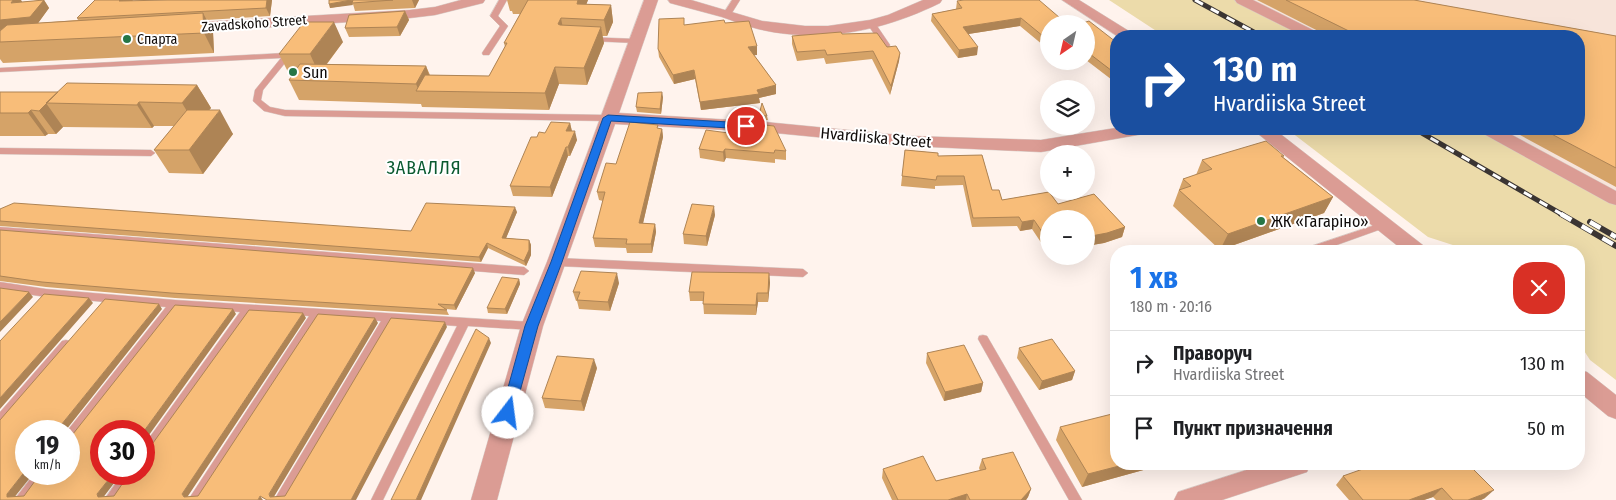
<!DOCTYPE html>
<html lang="uk">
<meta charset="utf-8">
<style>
body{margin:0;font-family:"Fira Sans Condensed",sans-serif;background:#f6f6f6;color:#202124;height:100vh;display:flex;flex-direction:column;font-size:19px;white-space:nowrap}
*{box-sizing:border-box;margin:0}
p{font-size:16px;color:#757577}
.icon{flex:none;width:28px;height:28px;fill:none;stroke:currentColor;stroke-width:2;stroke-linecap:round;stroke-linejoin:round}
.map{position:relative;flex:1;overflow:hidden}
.sheet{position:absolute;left:1110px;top:245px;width:475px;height:225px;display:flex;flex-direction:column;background:#fff;border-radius:20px;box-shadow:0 5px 20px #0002}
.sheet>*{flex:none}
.banner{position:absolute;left:1110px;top:30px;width:475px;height:105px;border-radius:20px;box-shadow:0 5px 20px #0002;background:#1a4fa0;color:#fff;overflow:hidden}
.needle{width:32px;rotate:214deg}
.fabs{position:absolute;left:1040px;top:15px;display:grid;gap:10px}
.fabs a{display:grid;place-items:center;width:55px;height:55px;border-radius:50%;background:#fff;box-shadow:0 5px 20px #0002;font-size:25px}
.speed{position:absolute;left:15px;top:420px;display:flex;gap:10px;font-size:25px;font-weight:700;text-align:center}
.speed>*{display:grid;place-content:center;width:65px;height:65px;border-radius:50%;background:#fff;box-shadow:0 5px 20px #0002;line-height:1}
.speed small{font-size:12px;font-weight:400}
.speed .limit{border:8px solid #d22;background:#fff;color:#111}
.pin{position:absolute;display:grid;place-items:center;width:42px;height:42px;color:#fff;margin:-21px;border:2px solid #fff;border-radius:50%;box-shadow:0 1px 5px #0007}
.me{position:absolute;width:55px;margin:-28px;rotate:15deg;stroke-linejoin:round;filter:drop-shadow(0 0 4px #0008)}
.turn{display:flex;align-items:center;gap:18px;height:105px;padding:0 20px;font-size:22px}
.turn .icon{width:65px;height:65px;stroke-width:2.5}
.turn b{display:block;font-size:35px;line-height:42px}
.round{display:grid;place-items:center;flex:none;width:52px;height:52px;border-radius:20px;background:#f6f6f6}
.head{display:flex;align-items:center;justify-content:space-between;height:85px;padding:0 20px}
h1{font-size:30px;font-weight:700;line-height:38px;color:#1a73e8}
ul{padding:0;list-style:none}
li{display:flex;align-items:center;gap:15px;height:65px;padding:0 20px;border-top:1px solid #e0e0e0}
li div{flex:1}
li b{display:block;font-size:19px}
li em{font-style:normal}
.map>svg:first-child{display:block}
</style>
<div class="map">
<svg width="1616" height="500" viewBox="0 0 1616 500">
<rect width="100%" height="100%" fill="#fff3ed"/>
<path fill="#f7e4da" d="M1242 0H1616V199L1488 129H1579V36H1314Z"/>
<path fill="#ecdbaa" d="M1109 0H1242L1314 36H1164Z
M1287 129H1488L1616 199V380L1590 360 1579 343V251H1466L1459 247 1428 237Z"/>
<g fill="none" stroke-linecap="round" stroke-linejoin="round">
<defs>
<path id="service" d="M499 0H507L498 16 508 26 489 55H483L482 53 500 26 490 16Z
M732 0H740L730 16H724L723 14Z
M869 23H875L890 45 889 47H883L868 25Z
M586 37 636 39 640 41 636 43 589 41H586Z
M287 50H290L294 52 263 90 261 100 270 107 285 110 608 115 612 118 608 121 285 116 264 111 253 101 255 90 281 58 0 72V68L285 53Z
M0 148 151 150 155 153 151 156 0 154Z
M1384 222 1387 223 1389 225 1387 227 1320 251H1305L1306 248Z
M0 227 524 267 529 271 524 275 0 233Z
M557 258 803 269 808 273 803 277 557 266 552 262Z
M0 282 46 289 175 300 532 322 536 323 537 326 536 329 532 330 468 326 383 500H371L457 326 392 321 287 500H274L381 321 320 317 201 500H188L309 316 251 313 148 458 144 459V445L240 312 178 308 73 442 69 443V431H67L166 307 46 297 0 290Z
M983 335 987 336 1082 500H1069L978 339 979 336Z
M66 340 70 341 72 344 70 347 4 424 0 425V412L62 341Z
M34 474H47L28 500H14Z
M122 474H135L117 500H104Z"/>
<path id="minor" d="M461 0H485L483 3 435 15 410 18 184 33 179 31 176 28 179 25 184 23 410 10 435 7Z
M644 0H658L619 113 765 122 909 136 1041 140 1116 128 1152 129 1149 133 1143 134 1041 152 909 146 765 132 615 124 543 326 497 500H471L521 326 547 262Z
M668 0H691L762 21 805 26H828L870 20 888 15 923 0H942L940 3C883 31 821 44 758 29 746 26 734 21 722 17 705 12 687 8 670 3Z
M1062 0H1079L1132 33 1135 36H1117Z
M1235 0H1253L1319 33 1322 36H1303L1237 3Z
M1255 129H1274L1424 246 1427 251H1404L1257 133Z
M1479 129H1501L1616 191V205L1609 203 1482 133Z
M1579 370 1587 372 1616 395V419L1608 416 1579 392Z
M1265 464H1310L1307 472 1222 500H1174L1178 492Z"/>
</defs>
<use href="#service" stroke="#d9cec9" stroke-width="1"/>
<use href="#minor" stroke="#d9cec9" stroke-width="1"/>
<use href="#service" fill="#db9c94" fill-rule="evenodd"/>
<use href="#minor" fill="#db9c94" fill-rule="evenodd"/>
<defs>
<path id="rail-far1" d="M1195 0 1261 36
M1415 129 1563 215"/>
<path id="rail" d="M1561 214 1616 246
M1590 222 1616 237"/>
</defs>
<use href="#rail-far1" stroke="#3b3533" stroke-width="5"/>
<use href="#rail" stroke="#3b3533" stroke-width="6"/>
<use href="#rail-far1" stroke="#fff" stroke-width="3" stroke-dasharray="9" stroke-linecap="butt"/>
<use href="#rail" stroke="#fff" stroke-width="4.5" stroke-dasharray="12" stroke-linecap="butt"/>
</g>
<path fill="#d5a368" d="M44 0 49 8 38 23 78 20 77 18 95 0H133L132 1 272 0 270 16 206 20 213 32 214 53 3 63 0 59V31L2 29 0 30 22 2Z
M329 0H419L415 8 355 11 353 4 330 8Z
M507 0H588L586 4 611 5 613 22 607 36H602L604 43 587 85 559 84 549 110 422 107 421 104 299 100 289 80 293 74H289L279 54 343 42 327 64 426 66 430 75 489 76 505 47 504 43 520 14H513L512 11H510Z
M1257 0H1414L1616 36V187L1509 129H1579V36H1328Z
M957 1 1049 24V50L1020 26 968 34 977 55 958 58 931 21 932 14 956 9Z
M405 11 409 20 400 36 349 37 345 28Z
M725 23 757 55H754L776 85V94L759 98 760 103 701 110 695 79 674 84 659 57 658 49 685 25Z
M1086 24 1116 42V83L1086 60Z
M842 34 887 47 900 53 899 61 890 95 872 59 826 64 824 58 797 61 792 44V36Z
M197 85 211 108 209 110 233 134 203 174 169 173 154 150 174 126H154L152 128 63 127 56 134H48L45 136H0V92H58Z
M663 97 661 114 637 112 636 107Z
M759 115 767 116 768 120H759Z
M570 123 572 131 577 140 570 156H568L552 197 513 196 510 186 537 137Z
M658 128 662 129 663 137 643 223 655 224 656 232 652 253H627L626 248 595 247 593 238 603 201 599 200 597 192 616 164Z
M706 130 786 151V160L775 159V163L726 158 724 162 700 158 699 149Z
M905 150 938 153V156L982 155 992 190H999L1002 200 1049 192 1058 204 1094 194 1125 227 1122 237 1104 243 1086 246V219H1049V253H1048L1032 229 1020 231 1017 226 972 227 963 185 935 186V189L901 186Z
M1284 156 1283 157 1333 197 1324 213 1220 250 1173 206 1183 179 1196 175 1202 160Z
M0 209 411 231 517 212 506 238 529 240 531 245V255L526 266 488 248 481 262 0 226Z
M715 215 707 246 684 244 683 234Z
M0 230 475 273 456 310 446 309 449 315 175 298 46 287 0 281Z
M769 273 770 283 768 302H758L756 315 704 314 703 301H690L689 292Z
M519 279 520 284 507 314 488 313 487 308Z
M619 283 610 311 579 309 577 301H576L573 292Z
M1019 348 1075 371 1072 380 1039 390 1017 358Z
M927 353 983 383 981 392 944 401 926 363Z
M597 368 584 411 545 408 542 398Z
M1060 427 1116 464H1150L1147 469 1082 487 1056 440Z
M982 459 1031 489 1028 497 1026 500H892L882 478 883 469 936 481 980 471 979 468Z
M1535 464H1553L1542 470Z
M1391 468 1485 498 1481 500H1436L1433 497 1424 500H1349L1336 485 1343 476Z"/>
<path fill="#ae8455" d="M13 0H21L23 3H11Z
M44 0 49 8 36 26 0 30V20Z
M120 0H133L124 10 119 1Z
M267 0H272L270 16 266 8Z
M353 0 352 3 353 5 330 8 329 4Z
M412 0H419L415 8Z
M578 0H588L581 19 577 4Z
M611 5 613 22 607 36 604 20Z
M405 11 409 20 400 36 397 27Z
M203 13 213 32 214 53 204 33Z
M561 18 564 34 558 24Z
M1021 18 1020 26 962 35 963 27Z
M334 22 343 42 319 74 310 54Z
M601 27 604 43 587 85 584 68Z
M757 46V55L748 56V47Z
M978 47 977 55 958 58 959 50Z
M900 53 899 61 890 95 891 86Z
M426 66 433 86 419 91 416 84Z
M555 67 559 84 549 110 545 93Z
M694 70 695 79 674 84 673 75Z
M197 85 211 108 196 126 182 103Z
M776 85V94L759 98 760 103 701 110 700 102 757 90Z
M662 92 663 97 661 114 660 109Z
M139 102 154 126 152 128 137 105Z
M46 103 63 127 56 134 39 111Z
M31 110 48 134 45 136 28 113Z
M220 110 233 134 203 174 189 150Z
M570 123 572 132 566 131Z
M662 129 663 137 641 232 639 223Z
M575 131 577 140 570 156 568 147Z
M566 147 568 156 552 197 550 187Z
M725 149 726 158 724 162 723 152Z
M1333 197 1324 213 1220 250 1228 234Z
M714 206 715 215 707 246 706 236Z
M515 207 517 212 504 243 502 238Z
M1034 220 1032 229 1020 231 1022 222Z
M655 224 656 232 652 253 651 244Z
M1125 227 1122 237 1104 243 1086 246V237Z
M529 240 531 245V255L526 266 524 261Z
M487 243 488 248 481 262 479 257Z
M473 268 475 273 456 310 454 305Z
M617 273 619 283 610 311 608 302Z
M769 273 770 283 768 302V293Z
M519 279 520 284 507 314 505 309Z
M29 292 33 297 0 332V322Z
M757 293 758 302 756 315V305Z
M89 298 93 303 0 409V398Z
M159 304 162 309 66 430V431H61V425Z
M233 309 236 314 144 442V431Z
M303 313 306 318 186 499 184 497 182 494Z
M375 318 378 323 272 500 269 494Z
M445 322 447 327 356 500H351Z
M489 338 491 343 421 500H416Z
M594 359 597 368 584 411 581 401Z
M1075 371 1072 380 1039 390 1042 381Z
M983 383 981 392 944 401 945 392Z
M1127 464H1150L1147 469 1082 487 1088 474Z
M1549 464H1553L1542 470Z
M26 470V474H33L13 499 7 497V494Z
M113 474H121L102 499 98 497 97 494Z
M1442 488 1433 497 1424 500H1409Z
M1031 489 1028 497 1026 500H1021Z
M1494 490 1485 498 1481 500H1468Z
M967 494 966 500H948Z
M260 496 263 500H258Z"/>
<path fill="#f8bd79" stroke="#ae8455" d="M0 0H13L11 3 44 0 30 17 0 20Z
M95 0H120L119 1 168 0H267L266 8 77 18Z
M329 0H351L329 4Z
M353 0H393L352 3Z
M528 0H578L577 4 611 5 604 20 561 18 558 24 560 25 601 27 584 68 555 67 545 93 416 91 425 75 489 76 507 43H504Z
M964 0H1039L1067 24H1049V41L1021 18 963 27 978 47 959 50 932 14 962 8 957 1Z
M1286 0H1414L1616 36V168L1542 129H1579V36H1359Z
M405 11 397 27 345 28 349 15Z
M203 13 204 33 0 42V31L7 25Z
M684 18V25L724 20 725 23 749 21 757 46 748 47 776 85 757 90 759 94 700 102 694 70 673 75 658 49 659 19Z
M1089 21 1116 42V51H1115L1116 53V74L1086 51V24H1080Z
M304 22H334L310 54H279Z
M841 32 842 34 877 33 887 47 896 46 900 53 891 86 873 51 827 55 825 50 797 52 792 36Z
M300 64 426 66 416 84 289 80Z
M67 83 197 85 182 103 139 102 137 105 46 103Z
M0 92H58L39 111 31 110 28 113H0Z
M662 92 660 109 636 107 638 93Z
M762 103 767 116 759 115Z
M187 110H220L189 150H154Z
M551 122 570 123 566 131H575L568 147H566L550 187 510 186 531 137H537L539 132 545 133Z
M630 122 658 125 657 128 662 129 639 223 655 224 651 244H626L627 239 593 238 605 192H597L606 163 616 164Z
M755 124 774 126 786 151 775 150 774 153 725 149 723 152 699 149 706 130 751 136Z
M1266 141 1284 156H1281L1333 197 1228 234 1179 190 1191 186 1183 179 1212 169 1202 160Z
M905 150 938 153V156L982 155 992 190H999L1002 200 1049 192 1058 204 1094 194 1125 227 1107 233 1086 237V219H1049V242L1034 220 1022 222 1019 217 973 218 964 176H937L936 180 902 176Z
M14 203 411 231 426 203 515 207 502 238 529 240V250L524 261 487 243 479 257 0 221V209Z
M692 204 714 206 706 236 683 234Z
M0 230 473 268 454 305 438 304 447 310 171 293 42 282 0 276Z
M581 271 617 273 608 302 577 300 580 292H573Z
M692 272 769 273 768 293H757L756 305 703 304 704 292H689Z
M502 277 519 279 505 309 487 308Z
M0 288 29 292 0 322Z
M44 294 89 298 0 398V341Z
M105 299 159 304 61 425V431H26V470L7 494V497L24 496 40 474H69V439L175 305 233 309 144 431H101V474H113L97 494 98 497 114 496 129 474H144V455L145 454 249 310 303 313 182 494 184 497 198 496 318 314 375 318 269 494 270 497 285 496 391 318 445 322 351 500H267L260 496 258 500H0V420Z
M476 329 489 338 416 500H391Z
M1052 339 1075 371 1042 381 1019 348Z
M964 345 983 383 945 392 927 353Z
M557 356 594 359 581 401 542 398Z
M1116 413V464H1127L1088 474 1060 427Z
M1579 438 1584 442 1579 445Z
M1013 452 1031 489 1021 500H970L967 494 948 500H898L883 469 923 456 936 481 986 469 982 459Z
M1377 464H1387L1391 468 1402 464H1468L1494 490 1468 500H1453L1442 488 1409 500H1363L1343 476Z"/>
<path fill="#1a73e8" stroke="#114b97" d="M608 115 746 123 751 126 746 129 611 121 562 262 538 326 514 413 512 417 508 418 503 417 501 413 525 326 551 262 603 118Z"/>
<g fill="#267646" stroke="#fff" stroke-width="2">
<circle cx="127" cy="39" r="5"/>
<circle cx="293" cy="72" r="5"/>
<circle cx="1261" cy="221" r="5"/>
</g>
<g text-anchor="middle" stroke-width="4" stroke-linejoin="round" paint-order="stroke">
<g font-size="14" fill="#0f0b09" stroke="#fff">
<text transform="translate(254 23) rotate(-4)" y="5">Zavadskoho Street</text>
</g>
<g font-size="14" fill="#0f0b09" stroke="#fff" text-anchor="start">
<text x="137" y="44">Спарта</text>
</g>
<g font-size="16" fill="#0f0b09" stroke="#fff" text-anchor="start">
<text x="303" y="78">Sun</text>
<text x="1271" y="227">ЖК «Гагаріно»</text>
</g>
<g font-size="16" fill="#0f0b09" stroke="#fff">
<text transform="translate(876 137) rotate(5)" y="6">Hvardiiska Street</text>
</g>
<g font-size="18" letter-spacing="1" fill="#0b5a30" stroke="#fff">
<text x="424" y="174">ЗАВАЛЛЯ</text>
</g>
</g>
</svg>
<div class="fabs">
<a><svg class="needle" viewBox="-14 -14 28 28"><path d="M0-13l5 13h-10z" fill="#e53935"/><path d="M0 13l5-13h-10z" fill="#757577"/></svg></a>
<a><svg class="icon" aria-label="layers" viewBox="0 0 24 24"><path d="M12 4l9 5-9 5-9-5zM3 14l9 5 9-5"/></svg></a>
<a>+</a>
<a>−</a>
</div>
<div class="speed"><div>19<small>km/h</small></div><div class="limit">30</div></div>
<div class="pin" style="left:746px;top:126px;background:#d93025"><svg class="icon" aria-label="arrive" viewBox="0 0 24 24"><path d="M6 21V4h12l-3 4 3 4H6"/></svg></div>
<svg class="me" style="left:508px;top:413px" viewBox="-20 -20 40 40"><circle r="19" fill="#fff"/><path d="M0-13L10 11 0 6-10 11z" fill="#1a73e8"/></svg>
<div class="banner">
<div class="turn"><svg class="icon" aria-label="right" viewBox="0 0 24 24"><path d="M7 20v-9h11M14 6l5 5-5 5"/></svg><div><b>130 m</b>Hvardiiska Street</div></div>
</div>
<section class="sheet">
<div class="head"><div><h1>1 хв</h1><p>180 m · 20:16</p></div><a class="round" style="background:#d93025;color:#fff"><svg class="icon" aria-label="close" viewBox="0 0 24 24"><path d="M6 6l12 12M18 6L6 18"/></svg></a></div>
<ul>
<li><svg class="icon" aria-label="right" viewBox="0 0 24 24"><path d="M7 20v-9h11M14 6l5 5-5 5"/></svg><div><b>Праворуч</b><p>Hvardiiska Street</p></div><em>130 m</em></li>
<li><svg class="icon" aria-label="arrive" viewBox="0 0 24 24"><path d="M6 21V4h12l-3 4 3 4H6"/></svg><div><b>Пункт призначення</b></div><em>50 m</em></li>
</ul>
</section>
</div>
